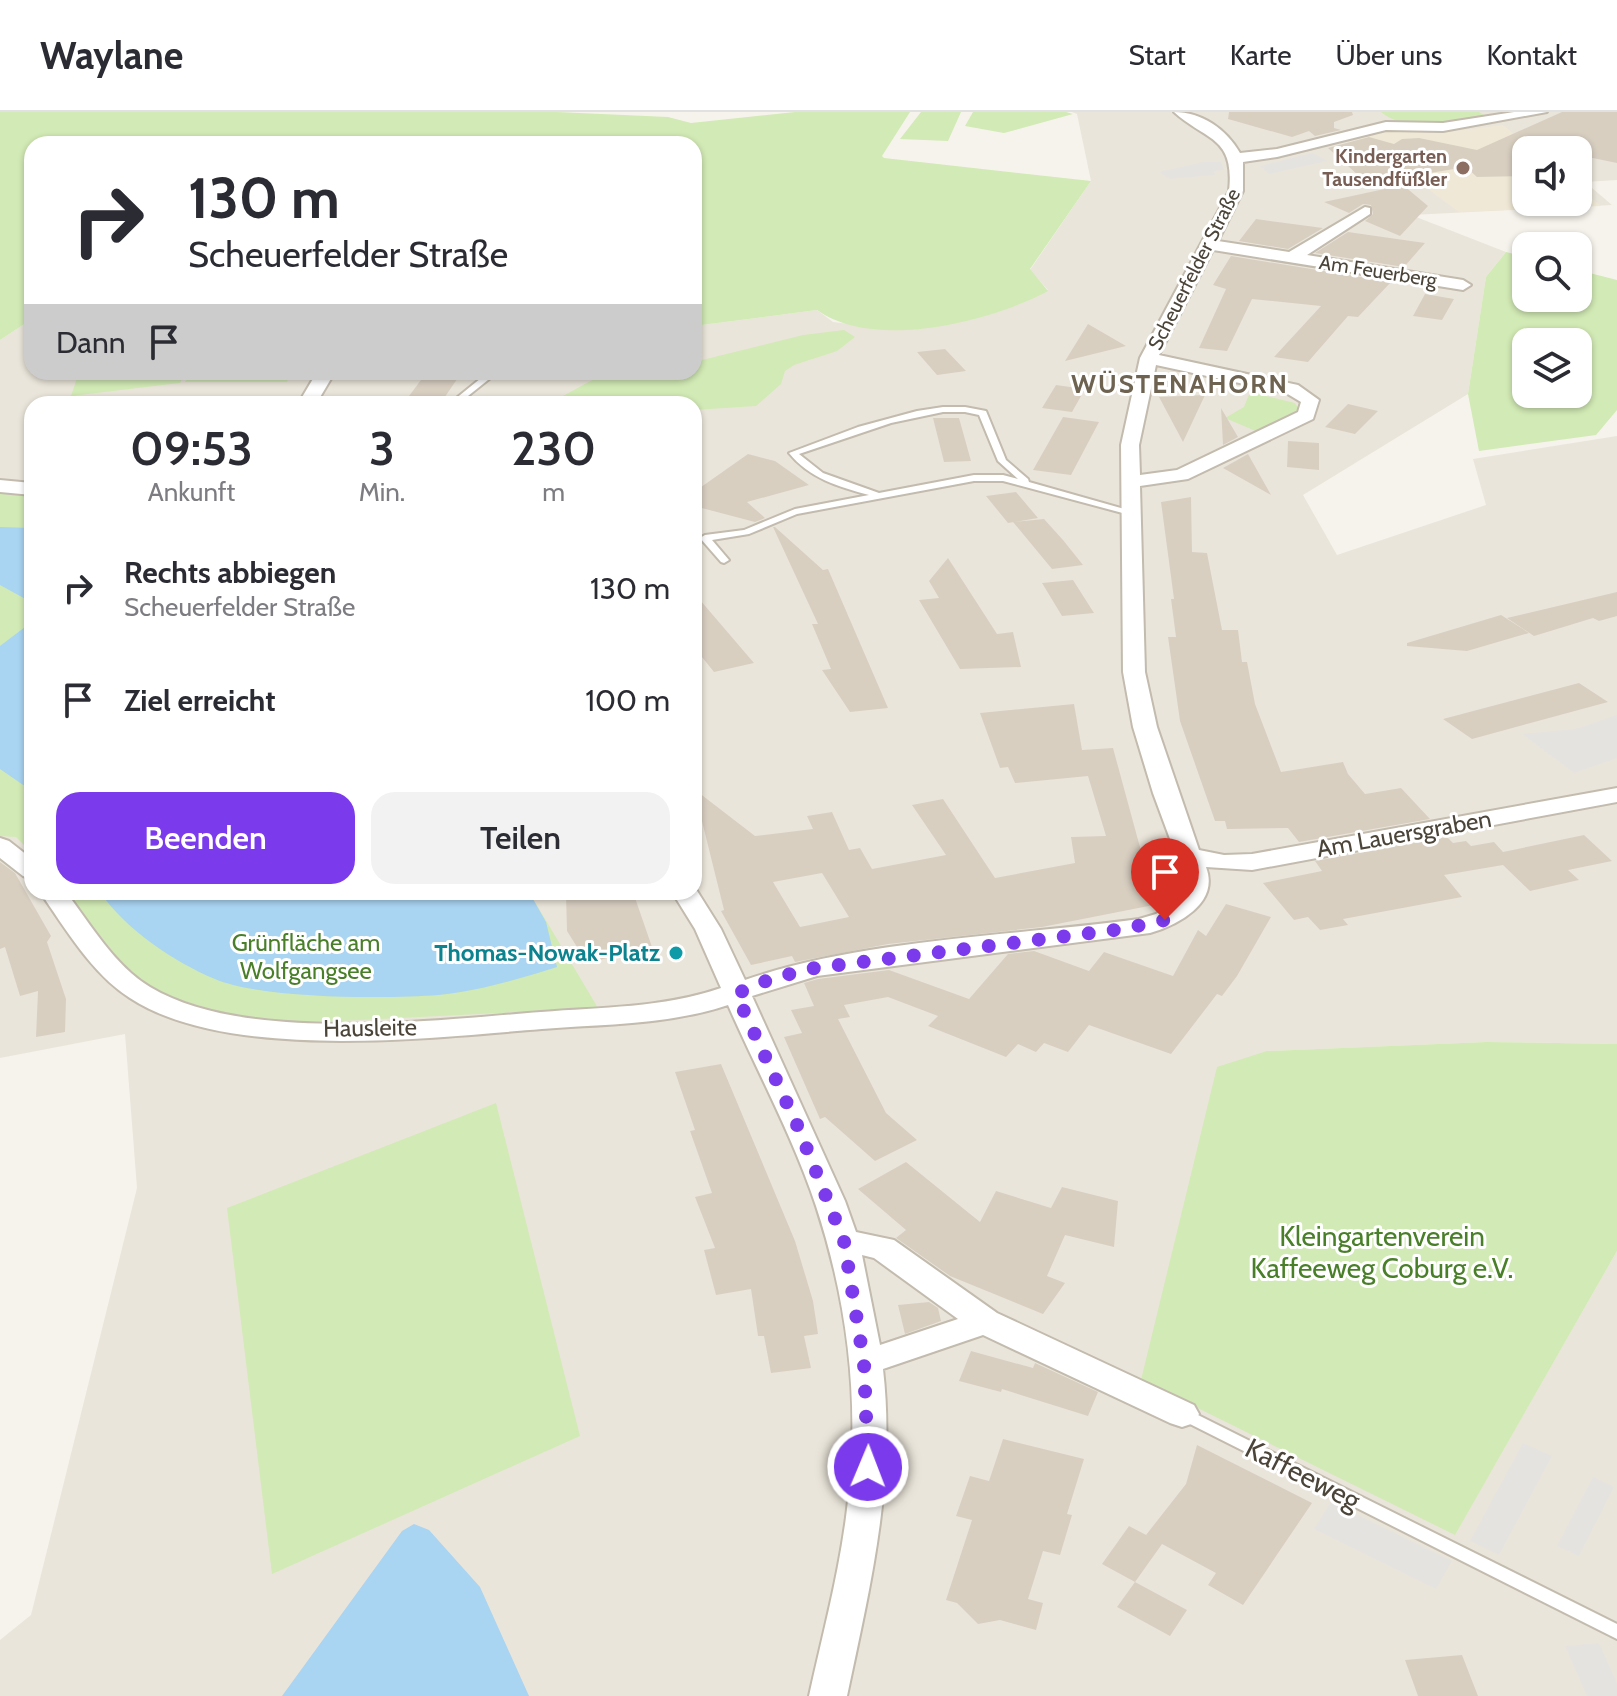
<!DOCTYPE html>
<html lang="de">
<meta charset="utf-8">
<style>
body{margin:0;font-family:Cabin,sans-serif;background:#f2f2f3;color:#2b2b33;height:100vh;display:flex;flex-direction:column;font-size:30px;white-space:nowrap}
*{box-sizing:border-box;margin:0}
p{font-size:26px;color:#7c7c81}
.icon{flex:none;width:44px;height:44px;fill:none;stroke:currentColor;stroke-width:2;stroke-linecap:round;stroke-linejoin:round}
.map{position:relative;flex:1;overflow:hidden}
.side{position:absolute;left:24px;top:284px;width:678px;height:504px;display:flex;flex-direction:column;background:#fff;border-radius:24px;box-shadow:0 2px 6px #0004}
.side>*{flex:none}
.hud{position:absolute;left:24px;top:24px;width:678px;height:244px;border-radius:24px;box-shadow:0 2px 6px #0004;background:#fff;color:#2b2b33;overflow:hidden}
.tools{position:absolute;left:1512px;top:24px;display:grid;gap:16px}
.tools a{display:grid;place-items:center;width:80px;height:80px;border-radius:16px;background:#fff;box-shadow:0 2px 6px #0004;font-size:40px}
.pin{position:absolute;display:grid;place-items:center;width:68px;height:68px;color:#fff;margin:-82px -34px;border-radius:50% 50% 50% 0;rotate:-45deg;box-shadow:0 0 8px #0007}
.pin .icon{rotate:45deg}
.me{position:absolute;width:88px;margin:-44px;rotate:1deg;stroke-linejoin:round;filter:drop-shadow(0 0 6px #0008)}
.turn{display:flex;align-items:center;gap:28px;height:168px;padding:0 32px;font-size:36px}
.turn .icon{width:104px;height:104px;stroke-width:2.5}
.turn b{display:block;font-size:56px;line-height:68px}
.then{display:flex;align-items:center;height:76px;padding:0 32px;background:#0003;gap:16px;font-size:30px}
.eta{display:flex;justify-content:space-evenly;align-items:center;height:136px;text-align:center}
.eta b{font-size:48px;font-weight:600;line-height:56px}
.button{display:flex;gap:16px;margin-top:auto;padding:16px 32px}
.button a{flex:1;height:92px;border-radius:24px;background:#7c3aed;color:#fff;font-size:32px;font-weight:600;line-height:92px;text-align:center}
.button a+a{background:#f2f2f3;color:#2b2b33}
ul{padding:0;list-style:none}
li{display:flex;align-items:center;gap:24px;height:112px;padding:0 32px}
li div{flex:1}
li b{display:block;font-size:30px}
li em{font-style:normal}
header{display:flex;align-items:center;gap:48px;box-sizing:border-box;height:112px;padding:0 40px;background:#fff;border-bottom:2px solid #e1e1e2}
header strong{font-size:38px}
nav{display:flex;gap:44px;margin-inline-start:auto;font-size:28px}
.map>svg:first-child{display:block}
</style>
<header>
<strong>Waylane</strong>
<nav><a>Start</a><a>Karte</a><a>Über uns</a><a>Kontakt</a></nav>
</header>
<div class="map">
<svg width="1617" height="1584" viewBox="0 0 1617 1584">
<rect width="100%" height="100%" fill="#f6f3ec"/>
<path fill="#eae5da" fill-rule="evenodd" d="M1072 0H1617V68L1585 70 1612 93 1411 103 1506 140 1486 165 1468 282 1303 383 1337 443 1486 393 1473 347 1617 324V932L1486 930 1267 939 1455 1422 1617 1139V1584H0V1528L31 1503 137 1076 125 922 0 946V228L32 207V260H694V214L817 198 833 210 897 218 1048 178 1030 158 1091 69 1077 2ZM1526 38H1578V90H1526ZM32 292H694V780H32Z"/>
<path fill="#efe8d6" d="M1503 13 1533 38H1526V90H1578V75L1601 94 1459 100 1358 25 1391 18 1439 21Z"/>
<path fill="#d2eab5" fill-rule="evenodd" d="M0 0H557L668 5 691 11 795 0H910L882 44 884 46 1091 69 1030 157 1048 179C990 210 874 239 817 198L694 214V32H32V207L0 228Z
M921 0H961L948 29 900 27Z
M973 0H1066L1073 2 1004 21 965 14Z
M1381 0H1479L1487 5C1455 9 1407 22 1381 0Z
M1506 140 1526 145V186H1578V158L1617 168V298L1596 323 1479 339 1468 282 1486 165ZM1526 230H1578V282H1526Z
M844 218 855 225 837 239 794 253 785 259 781 272 756 294 694 298V292H601L561 285 607 260H694V250L803 223Z
M79 260H185L180 271 71 284Z
M191 260H291L287 270H185Z
M1250 280 1295 291 1300 299 1258 320 1225 306 1244 295Z
M0 374 32 377V741L16 725 0 724Z
M66 780H529L598 896 300 911 237 905 174 886 136 869Z
M1486 930 1617 932V1139L1455 1423 1141 1268 1217 955 1267 939Z
M496 991 580 1324 272 1462 227 1096Z"/>
<path fill="#e5e3e0" d="M1313 41 1327 49 1269 62 1260 54Z
M1203 50H1221L1224 58 1214 59 1215 63 1170 67 1159 60Z
M1617 603V646L1574 661 1522 622 1576 617Z
M1523 1331 1552 1344 1499 1443 1470 1429Z
M1593 1365 1614 1375 1579 1444 1557 1434Z
M1331 1390 1452 1449 1436 1477 1314 1417Z
M1599 1531 1617 1571V1584H1587L1565 1534Z"/>
<path fill="#a9d4f2" d="M0 415 32 416V679L0 657V534L25 515 31 490 0 473Z
M100 780H529L546 810 557 855C519 867 478 879 438 883 386 887 261 887 215 867 174 850 125 817 100 780Z
M414 1412 429 1418 480 1475 529 1584H282L402 1419Z"/>
<path fill="#d8cfc1" fill-rule="evenodd" d="M1229 0H1352L1353 3 1334 10V16L1341 18 1315 24 1309 19 1292 25 1228 7Z
M1562 0H1617V51L1578 43V38L1526 28V64L1477 65 1466 55 1400 66 1405 71 1369 73 1328 36 1369 25 1394 32 1402 27 1419 26 1477 38Z
M1403 73 1428 94 1400 124 1365 109 1373 102 1371 93 1363 92 1349 101 1324 90Z
M1256 107 1323 116 1288 137 1239 129Z
M1348 120 1425 131 1404 155 1315 141Z
M1231 144 1391 170 1358 205 1348 204 1308 250 1274 245 1321 194 1252 187 1227 239 1199 236 1226 177 1213 173Z
M1425 182 1454 187 1442 208 1413 204Z
M1088 212 1126 234 1065 249Z
M945 237 966 259 937 263 917 240Z
M427 260H462L440 292H403Z
M1056 273 1085 277 1072 300 1042 296Z
M1205 283 1183 330 1159 285Z
M1348 292 1378 299 1355 322 1325 315Z
M1221 296 1238 325 1223 333Z
M1063 305 1099 310 1071 363 1033 358Z
M933 306H959L971 349 944 350Z
M1288 329 1319 331V358L1287 355Z
M748 342 775 349 809 373 747 390 765 406 755 410 694 394V380Z
M1248 342 1271 383 1223 356Z
M1016 380 1038 406 1008 411 986 384Z
M1191 385 1192 440 1207 441 1222 518H1238L1242 550H1247L1255 592 1281 660 1343 650 1348 662 1365 682 1401 676 1430 707 1299 730 1288 716 1227 717 1225 709H1215L1180 609 1168 525H1176L1171 487H1174L1161 390Z
M1044 407 1063 428 1083 453 1052 457 1013 410Z
M773 415H775L823 458 828 457 888 596 850 600 822 558 831 557 812 512H818Z
M948 446 997 522 1013 520 1021 555 960 557 919 488 939 486 929 469Z
M1073 468 1094 501 1062 504 1042 471Z
M1617 480V504L1599 509 1593 506 1534 524 1507 506Z
M694 481 754 551 714 560 694 535Z
M1501 503 1529 521 1467 539 1407 534V531Z
M1579 571 1608 590 1472 627 1443 607Z
M1074 592 1082 638 1113 636 1150 772 1169 790 1042 815 888 832 795 850 792 844 751 853 721 799 724 798 694 677 755 724 813 717 807 704 832 700 849 738 860 736 872 757 946 743 912 693 943 687 995 766 1075 751 1071 725 1106 724 1088 664 1015 671 1008 655 1000 656 980 601ZM822 761 849 805 800 815 773 770Z
M1584 723 1612 749 1568 758 1579 768 1530 779 1503 753 1444 763 1462 785 1343 807 1348 813 1320 818 1308 805 1294 808 1263 771 1322 759 1315 749 1447 725 1453 731 1466 729 1471 734 1494 730 1503 740Z
M0 750 15 761 51 824 47 830 66 887 65 920 36 925 38 879 20 884 5 835 0 837Z
M633 780 652 835 587 851 567 819 566 783Z
M1226 792 1271 805 1237 864 1222 884 1217 882 1171 942 1089 913 1068 940 1044 931 1036 940 1018 932 1006 945 928 914 938 904 888 885 844 893 850 905 838 907 886 1001 917 1028 875 1049 825 1005 820 1007 784 925 802 921 791 898 814 894 804 871 818 867 889 858 969 887 1008 842 1034 839 1089 859 1104 840 1173 864 1198 818 1206 824Z
M721 952 795 1129 813 1189 818 1222 804 1224 811 1256 771 1261 764 1224H758L751 1177 716 1183 704 1138 715 1136 695 1085 712 1081 690 1019 695 1018 675 960Z
M906 1050 980 1110 996 1079 1051 1096 1062 1075 1118 1089 1114 1135 1065 1123 1047 1164 1065 1171 1043 1202 950 1164 896 1126 906 1118 858 1077Z
M929 1190 938 1196 941 1209 905 1222 898 1193Z
M971 1239 1033 1256 1035 1251 1098 1280 1088 1304 1002 1277 1001 1280 959 1269Z
M1003 1327 1084 1347 1067 1402 1072 1403 1060 1443 1043 1439 1028 1487 1043 1491 1036 1518 1000 1508 978 1512 957 1491 946 1488 972 1408 956 1404 970 1364 989 1369Z
M1197 1333 1312 1391 1243 1493 1208 1473 1216 1461 1162 1432 1135 1470 1102 1452 1129 1414 1150 1425 1146 1423 1186 1372Z
M1135 1470 1187 1498 1170 1524 1117 1495Z
M1462 1543 1478 1584H1418L1405 1548Z"/>
<g fill="none" stroke-linecap="round" stroke-linejoin="round">
<defs>
<path id="service" d="M486 262 493 264 458 292H449Z
M943 295H965L986 299 1006 348 1028 367 1029 370 1135 400 1130 403 1003 369H974L797 402 749 422 712 428 729 448 724 451 721 450 700 426 705 423 744 418 795 397 869 383C839 375 809 366 789 341L858 315 917 299ZM943 300H965L979 303 998 349 1018 367 1003 363H974L879 381 823 361 799 342 891 311Z
M1184 1296 1617 1512V1527L1178 1306 1176 1302 1178 1298Z"/>
<path id="minor" d="M1174 0C1202 0 1226 17 1240 41L1277 37 1386 10 1443 11 1514 0H1547L1443 19 1386 18 1277 45 1243 50V79L1218 129 1289 140 1365 95 1370 96V102L1307 143 1463 168 1471 173 1463 178 1213 138 1159 243 1298 273 1319 288 1313 307 1188 367 1140 374 1145 560 1157 615 1199 738 1224 743 1252 742 1617 676V690L1252 758 1206 755C1220 791 1178 813 1150 821L817 864 752 884 845 1089 856 1120 894 1128 997 1201 1194 1293 1199 1302 1194 1311 1182 1315 1170 1311 983 1223 883 1257C896 1369 870 1475 847 1584H809C822 1525 838 1466 846 1405 861 1300 849 1194 816 1094 793 1025 757 959 728 893 668 913 605 912 542 917 429 926 228 950 130 886 92 862 65 816 40 780H66C91 813 115 854 150 875 245 932 433 908 541 900 601 895 663 896 721 876L695 817 672 780H694V774L721 817 745 868C862 827 1014 824 1139 807L1156 802 1174 790 1183 762 1153 681 1133 615 1123 560 1121 333 1140 246 1229 79C1235 24 1206 29 1174 0ZM1156 253 1286 281 1301 290 1298 300 1177 358 1140 363 1139 333ZM862 1143 874 1146 958 1207 880 1233Z
M317 260H335L316 292H298Z
M0 368 32 371V383L0 380Z
M0 726 9 729 32 747V767L23 764 0 746Z"/>
</defs>
<use href="#service" stroke="#c2bbae" stroke-width="4"/>
<use href="#minor" stroke="#c2bbae" stroke-width="4"/>
<use href="#service" fill="#fff" fill-rule="evenodd"/>
<use href="#minor" fill="#fff" fill-rule="evenodd"/>
</g>
<g fill="none" stroke-linecap="round" stroke-linejoin="round">
<path stroke="#7c3aed" stroke-width="14" stroke-dasharray="0 25.2" d="M868 1355 864 1251 844 1129 798 1015 736 882 773 866 815 856 1123 817 1165 808"/>
</g>
<circle fill="#8d6e63" stroke="#fff" stroke-width="3" cx="1463" cy="56" r="8"/>
<circle fill="#0f9aa8" stroke="#fff" stroke-width="3" cx="676" cy="841" r="8"/>
<g text-anchor="middle" stroke-width="6" stroke-linejoin="round" paint-order="stroke">
<g font-size="20" font-weight="bold" fill="#785e54" stroke="#fff" text-anchor="end">
<text x="1447" y="51">Kindergarten<tspan x="1447" dy="23">Tausendfüßler</tspan></text>
</g>
<g font-size="20" fill="#4b4439" stroke="#fff">
<text transform="translate(1194 157) rotate(-63)" y="7">Scheuerfelder Straße</text>
<text transform="translate(1378 159) rotate(9)" y="7">Am Feuerberg</text>
</g>
<g font-size="24" fill="#4b4439" stroke="#fff">
<text transform="translate(1404 722) rotate(-10)" y="8">Am Lauersgraben</text>
<text transform="translate(370 916) rotate(-1)" y="8">Hausleite</text>
</g>
<g font-size="24" fill="#4a7f2a" stroke="#fff">
<text x="306" y="839">Grünfläche am<tspan x="306" dy="28">Wolfgangsee</tspan></text>
</g>
<g font-size="24" font-weight="bold" fill="#0d838f" stroke="#fff" text-anchor="end">
<text x="660" y="849">Thomas-Nowak-Platz</text>
</g>
<g font-size="26" font-weight="bold" letter-spacing="2" fill="#6e6250" stroke="#fff">
<text x="1180" y="281">WÜSTENAHORN</text>
</g>
<g font-size="28" fill="#4a7f2a" stroke="#fff">
<text x="1382" y="1134">Kleingartenverein<tspan x="1382" dy="32">Kaffeeweg Coburg e.V.</tspan></text>
</g>
<g font-size="28" fill="#4b4439" stroke="#fff">
<text transform="translate(1303 1362) rotate(27)" y="10">Kaffeeweg</text>
</g>
</g>
</svg>
<div class="tools">
<a><svg class="icon" aria-label="sound" viewBox="0 0 24 24"><path d="M4 9h4l5-4v14l-5-4H4zM17 9q2 3 0 6"/></svg></a>
<a><svg class="icon" aria-label="search" viewBox="0 0 24 24"><circle cx="10" cy="10" r="6"/><path d="M15 15l6 6"/></svg></a>
<a><svg class="icon" aria-label="layers" viewBox="0 0 24 24"><path d="M12 4l9 5-9 5-9-5zM3 14l9 5 9-5"/></svg></a>
</div>
<div class="pin" style="left:1165px;top:808px;background:#d93025"><svg class="icon" aria-label="arrive" viewBox="0 0 24 24"><path d="M6 21V4h12l-3 4 3 4H6"/></svg></div>
<svg class="me" style="left:868px;top:1355px" viewBox="-20 -20 40 40"><circle r="17" fill="#7c3aed" stroke="#fff" stroke-width="3"/><path d="M0-11L8 9 0 5-8 9z" fill="#fff"/></svg>
<div class="hud">
<div class="turn"><svg class="icon" aria-label="right" viewBox="0 0 24 24"><path d="M7 20v-9h11M14 6l5 5-5 5"/></svg><div><b>130 m</b>Scheuerfelder Straße</div></div>
<div class="then">Dann<svg class="icon" aria-label="arrive" viewBox="0 0 24 24"><path d="M6 21V4h12l-3 4 3 4H6"/></svg></div>
</div>
<section class="side">
<div class="eta">
<div><b>09:53</b><p>Ankunft</p></div>
<div><b>3</b><p>Min.</p></div>
<div><b>230</b><p>m</p></div>
</div>
<ul>
<li><svg class="icon" aria-label="right" viewBox="0 0 24 24"><path d="M7 20v-9h11M14 6l5 5-5 5"/></svg><div><b>Rechts abbiegen</b><p>Scheuerfelder Straße</p></div><em>130 m</em></li>
<li><svg class="icon" aria-label="arrive" viewBox="0 0 24 24"><path d="M6 21V4h12l-3 4 3 4H6"/></svg><div><b>Ziel erreicht</b></div><em>100 m</em></li>
</ul>
<div class="button"><a>Beenden</a><a>Teilen</a></div>
</section>
</div>
